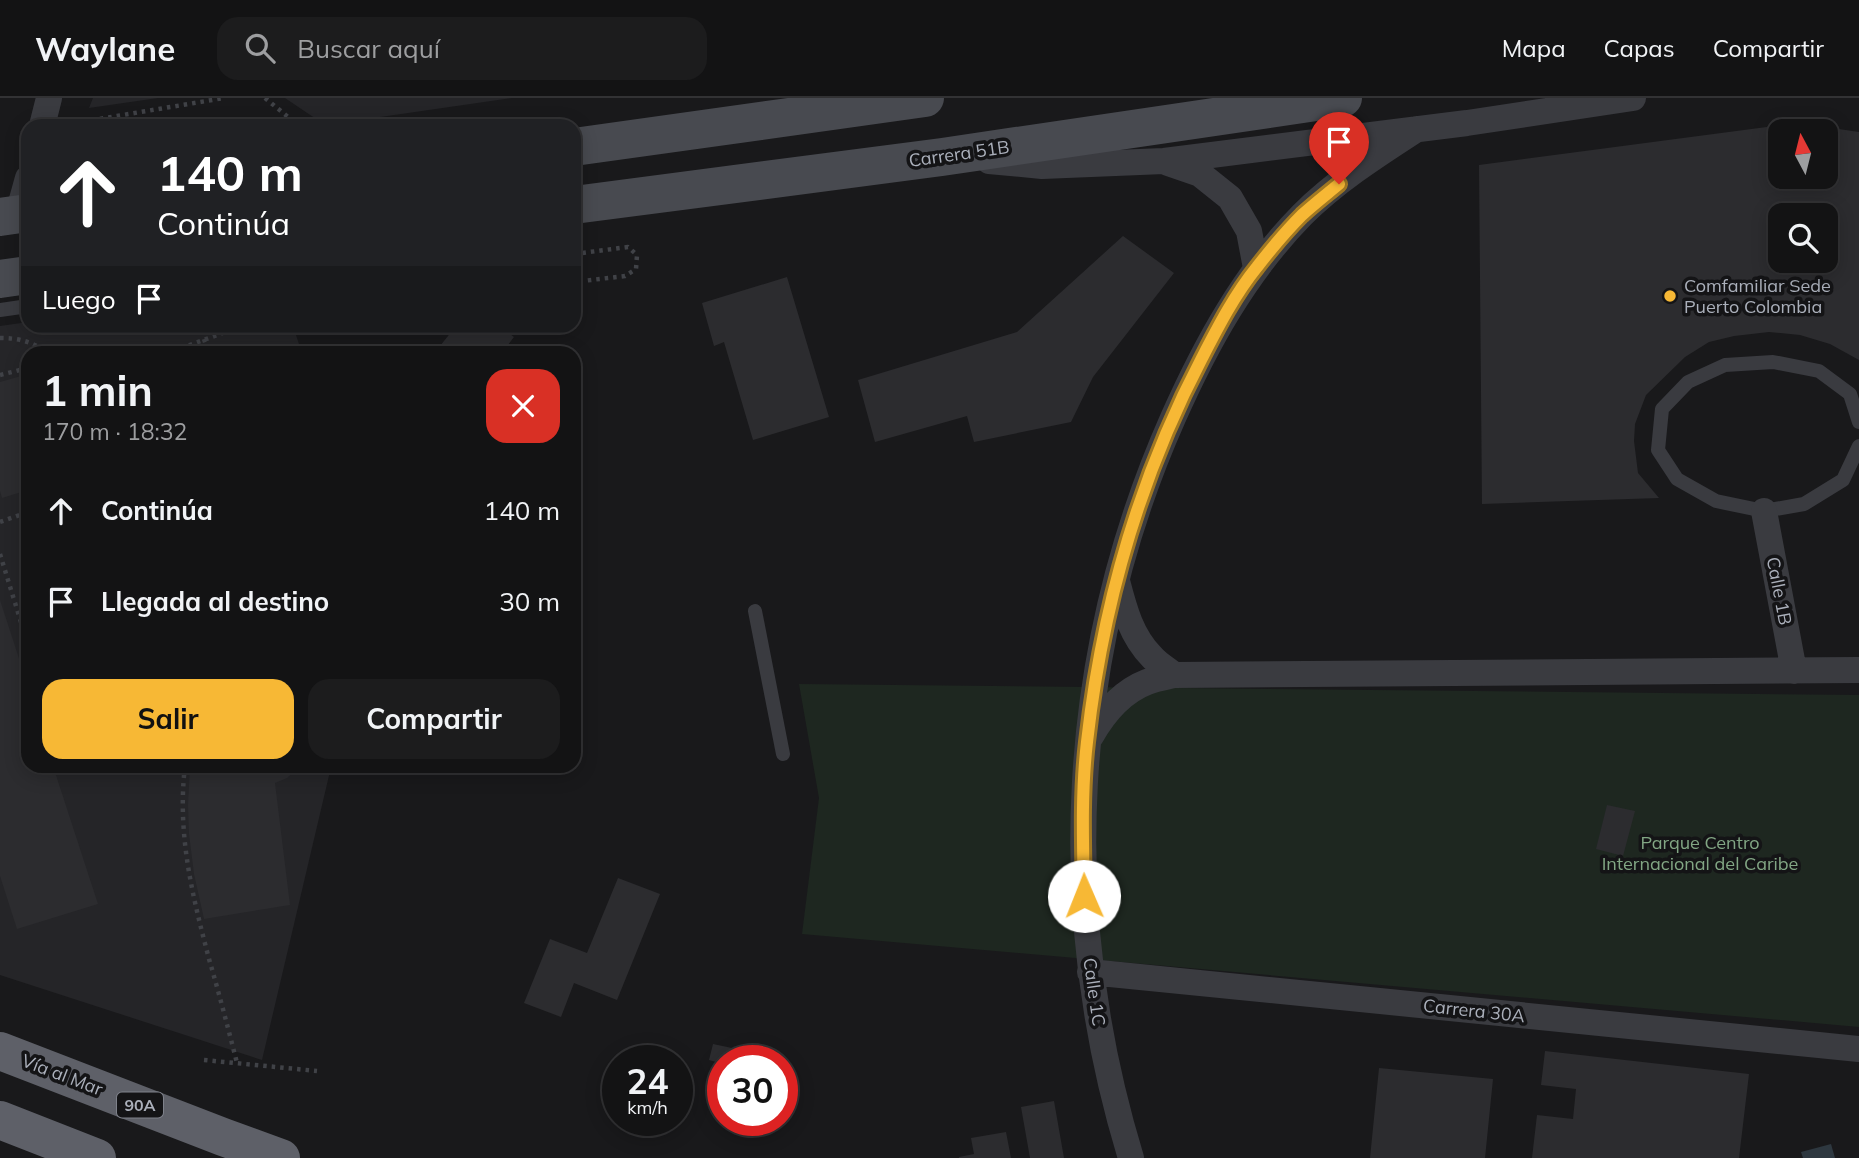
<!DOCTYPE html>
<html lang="es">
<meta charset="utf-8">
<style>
body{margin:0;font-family:Mulish,sans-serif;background:#1c1c1d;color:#f1f3f6;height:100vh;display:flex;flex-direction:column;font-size:26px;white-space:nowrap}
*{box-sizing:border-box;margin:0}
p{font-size:23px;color:#9d9ea0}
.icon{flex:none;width:38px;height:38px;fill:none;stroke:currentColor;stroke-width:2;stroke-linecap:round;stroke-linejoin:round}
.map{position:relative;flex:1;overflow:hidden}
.panel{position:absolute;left:21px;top:248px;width:560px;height:427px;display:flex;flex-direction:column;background:#131314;border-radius:21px;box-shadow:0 4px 18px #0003,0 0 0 2px #323234}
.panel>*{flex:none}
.banner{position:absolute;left:21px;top:21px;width:560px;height:214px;border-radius:21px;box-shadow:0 4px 18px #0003,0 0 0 2px #323234;background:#202124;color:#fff;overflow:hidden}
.needle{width:46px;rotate:353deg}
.controls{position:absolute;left:1768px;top:21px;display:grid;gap:14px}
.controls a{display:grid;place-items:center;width:70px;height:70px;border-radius:14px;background:#131314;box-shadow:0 4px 18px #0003,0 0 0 2px #323234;font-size:35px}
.speed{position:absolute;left:602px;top:947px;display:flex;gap:14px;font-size:35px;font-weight:700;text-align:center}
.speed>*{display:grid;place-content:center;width:91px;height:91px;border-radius:50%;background:#131314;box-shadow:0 4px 18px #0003,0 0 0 2px #323234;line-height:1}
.speed small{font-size:18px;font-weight:400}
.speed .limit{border:10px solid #d22;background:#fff;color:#111}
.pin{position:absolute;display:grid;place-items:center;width:60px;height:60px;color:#fff;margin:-72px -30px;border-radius:50% 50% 50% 0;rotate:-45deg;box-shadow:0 0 7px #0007}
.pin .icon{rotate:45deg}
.me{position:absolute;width:77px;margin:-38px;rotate:359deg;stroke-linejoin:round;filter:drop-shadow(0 0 5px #0008)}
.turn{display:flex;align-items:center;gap:24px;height:147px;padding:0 21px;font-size:32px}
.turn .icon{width:91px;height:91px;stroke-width:2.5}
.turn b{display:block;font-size:49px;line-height:60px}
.then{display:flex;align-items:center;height:66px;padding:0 21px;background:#0003;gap:14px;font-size:26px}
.round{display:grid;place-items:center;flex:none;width:74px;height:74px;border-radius:21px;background:#1c1c1d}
.headline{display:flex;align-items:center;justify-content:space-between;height:119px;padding:0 21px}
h1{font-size:42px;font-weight:700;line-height:52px}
.button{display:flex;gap:14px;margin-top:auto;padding:14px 21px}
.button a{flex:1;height:80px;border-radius:21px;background:#f7b835;color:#111;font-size:28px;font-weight:700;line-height:80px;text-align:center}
.button a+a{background:#1c1c1d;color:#f1f3f6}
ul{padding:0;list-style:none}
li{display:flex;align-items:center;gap:21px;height:91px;padding:0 21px}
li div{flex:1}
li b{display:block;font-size:26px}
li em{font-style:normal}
header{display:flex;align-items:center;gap:42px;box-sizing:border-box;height:98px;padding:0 35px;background:#131314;border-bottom:2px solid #323234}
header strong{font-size:33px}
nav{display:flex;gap:38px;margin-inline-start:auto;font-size:24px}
.search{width:490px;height:63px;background:#1c1c1d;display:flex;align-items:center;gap:18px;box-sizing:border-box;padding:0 24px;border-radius:21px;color:#9d9ea0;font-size:26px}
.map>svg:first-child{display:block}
</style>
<header>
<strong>Waylane</strong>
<div class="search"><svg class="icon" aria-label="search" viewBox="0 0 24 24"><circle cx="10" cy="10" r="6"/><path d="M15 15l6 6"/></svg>Buscar aquí</div>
<nav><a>Mapa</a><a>Capas</a><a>Compartir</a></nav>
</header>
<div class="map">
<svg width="1859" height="1060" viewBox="0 0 1859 1060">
<rect width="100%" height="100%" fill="#19191b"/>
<path fill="#252528" d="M93 0H158L89 10Z
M285 0H512L325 27Z
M28 224V228H293L302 255 28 256V668L331 669 262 962 0 877V228Z"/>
<path fill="#1e2720" d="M799 586 1859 597V929L802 836 819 700Z"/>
<path fill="#2e3840" d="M1831 1046 1835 1060H1803L1801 1054Z"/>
<path fill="#2c2c2f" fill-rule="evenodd" d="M1798 25 1859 34V262L1830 246 1800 237 1769 234 1734 238 1709 244 1685 259 1646 297 1635 326 1634 343 1638 375 1659 400 1482 406 1479 67ZM1780 33H1825V79H1780ZM1780 117H1825V163H1780Z
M1123 138 1174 175 1093 279 1071 324 974 344 967 318 875 344 858 282 1017 234Z
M787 179 829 319 753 342 724 244 714 248 702 205Z
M456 228H499L514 239 501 256H439L436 253Z
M28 276V392L2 400 0 393V284Z
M0 502 28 588V668H53L98 806 17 831 0 778Z
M190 668H300L287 680 275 685 290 807 204 821 194 776 189 736 188 707Z
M1607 707 1635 713 1623 758 1596 751Z
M618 780 660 796 617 902 574 885 561 919 524 905 550 841 587 855Z
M713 946 732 950 729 962H723V966L709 962Z
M1545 953 1749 976 1739 1060H1532L1537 1017 1573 1021 1576 991 1541 987Z
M1379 970 1493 981 1485 1060H1370Z
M1054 1003 1064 1060H1030L1021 1009Z
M1006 1034 1011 1060H959V1059L974 1056 971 1040Z"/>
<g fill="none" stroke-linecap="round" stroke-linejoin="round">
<path stroke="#404247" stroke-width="4.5" stroke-dasharray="3.5 5" stroke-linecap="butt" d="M265 0 299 28
M96 28 99 21 224 0
M574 156 628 149 637 157 636 171 625 178 574 184
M0 240C19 240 34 244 49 256
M204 241 209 256
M165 256 242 228
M0 277 28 270
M0 424 28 414
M0 456 28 547
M185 668C177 736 192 796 209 861 219 895 228 930 237 965
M204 962 317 973"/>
<path stroke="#3a3b40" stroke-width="14" d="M0 212 28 208
M1859 324 1850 296 1819 273 1773 264 1725 267 1688 284 1662 311 1658 352 1677 381 1716 403 1764 413 1804 406 1843 382 1859 348
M755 513 783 656"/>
<path stroke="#3a3b40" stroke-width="26" d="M42 28 49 0
M989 63 1042 68 1164 63 1467 25 1633 0
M1168 65 1200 76 1230 100 1249 133 1256 170
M18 116 28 80
M1764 413 1794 573
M1117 483C1124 510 1131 538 1152 559 1158 566 1167 571 1174 577
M1091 638C1104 615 1121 594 1147 584 1155 581 1165 579 1174 577L1859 572
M1090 874 1859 951
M1131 1060C1056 815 1069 554 1173 320 1206 246 1245 175 1302 117 1336 83 1377 57 1417 31"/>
<path stroke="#484a50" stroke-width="38" d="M574 49 925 0
M574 107 942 59 1343 0
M0 119 28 115
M0 181 28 177"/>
<path stroke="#5e6068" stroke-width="38" d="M0 953 223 1039 281 1060
M0 1022 97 1060"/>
</g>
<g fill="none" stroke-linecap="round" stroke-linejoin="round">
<defs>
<path id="route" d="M1084 798C1083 747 1081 695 1087 644 1102 510 1139 380 1202 260 1218 229 1235 196 1257 169 1271 151 1286 133 1302 117 1314 106 1327 96 1339 86"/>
</defs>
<use href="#route" stroke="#a17822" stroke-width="18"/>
<use href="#route" stroke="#f7b835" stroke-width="12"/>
</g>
<circle fill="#f7b835" stroke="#141416" stroke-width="2.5" cx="1670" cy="198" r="7"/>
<g text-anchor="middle" stroke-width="7" stroke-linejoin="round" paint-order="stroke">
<rect fill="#141416" stroke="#7e818a" stroke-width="2" x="117" y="994.5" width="46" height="25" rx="5"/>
<g font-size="16" font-weight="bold" fill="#abb0bb">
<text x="140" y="1013">90A</text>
</g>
<g font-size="18" fill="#abb0bb" stroke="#141416">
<text transform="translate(959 56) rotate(-8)" y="6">Carrera 51B</text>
<text transform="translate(1779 493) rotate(79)" y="6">Calle 1B</text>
<text transform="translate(1094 894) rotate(82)" y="6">Calle 1C</text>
<text transform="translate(1474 913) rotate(6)" y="6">Carrera 30A</text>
<text transform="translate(62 977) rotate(21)" y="6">Vía al Mar</text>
</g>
<g font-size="18" fill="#abb0bb" stroke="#141416" text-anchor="start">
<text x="1684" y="194">Comfamiliar Sede<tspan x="1684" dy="21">Puerto Colombia</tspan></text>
</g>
<g font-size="18" fill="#82a684" stroke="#141416">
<text x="1700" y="751">Parque Centro<tspan x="1700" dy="21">Internacional del Caribe</tspan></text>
</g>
</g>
</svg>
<div class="controls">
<a><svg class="needle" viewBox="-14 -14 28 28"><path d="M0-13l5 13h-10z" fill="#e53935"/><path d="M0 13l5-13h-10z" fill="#9d9ea0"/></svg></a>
<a><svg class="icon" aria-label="search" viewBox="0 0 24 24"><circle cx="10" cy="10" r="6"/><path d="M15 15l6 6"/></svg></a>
</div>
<div class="speed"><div>24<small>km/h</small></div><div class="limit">30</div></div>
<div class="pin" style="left:1339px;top:86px;background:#d93025"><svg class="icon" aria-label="arrive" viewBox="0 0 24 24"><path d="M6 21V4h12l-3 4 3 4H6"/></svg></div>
<svg class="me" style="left:1084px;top:798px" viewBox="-20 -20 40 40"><circle r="19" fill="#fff"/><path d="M0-13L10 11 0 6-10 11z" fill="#f7b835"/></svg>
<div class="banner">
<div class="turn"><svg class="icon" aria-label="ahead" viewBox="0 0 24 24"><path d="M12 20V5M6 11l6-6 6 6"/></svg><div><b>140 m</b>Continúa</div></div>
<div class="then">Luego<svg class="icon" aria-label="arrive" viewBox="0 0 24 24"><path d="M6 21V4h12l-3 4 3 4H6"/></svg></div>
</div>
<section class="panel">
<div class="headline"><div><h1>1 min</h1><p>170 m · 18:32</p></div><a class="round" style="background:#d93025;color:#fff"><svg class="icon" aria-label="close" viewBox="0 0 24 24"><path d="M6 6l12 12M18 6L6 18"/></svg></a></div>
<ul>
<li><svg class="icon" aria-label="ahead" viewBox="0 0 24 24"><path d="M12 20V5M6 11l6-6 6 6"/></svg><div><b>Continúa</b></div><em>140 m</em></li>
<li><svg class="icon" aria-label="arrive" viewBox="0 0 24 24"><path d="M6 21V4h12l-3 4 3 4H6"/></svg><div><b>Llegada al destino</b></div><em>30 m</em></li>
</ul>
<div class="button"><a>Salir</a><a>Compartir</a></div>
</section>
</div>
